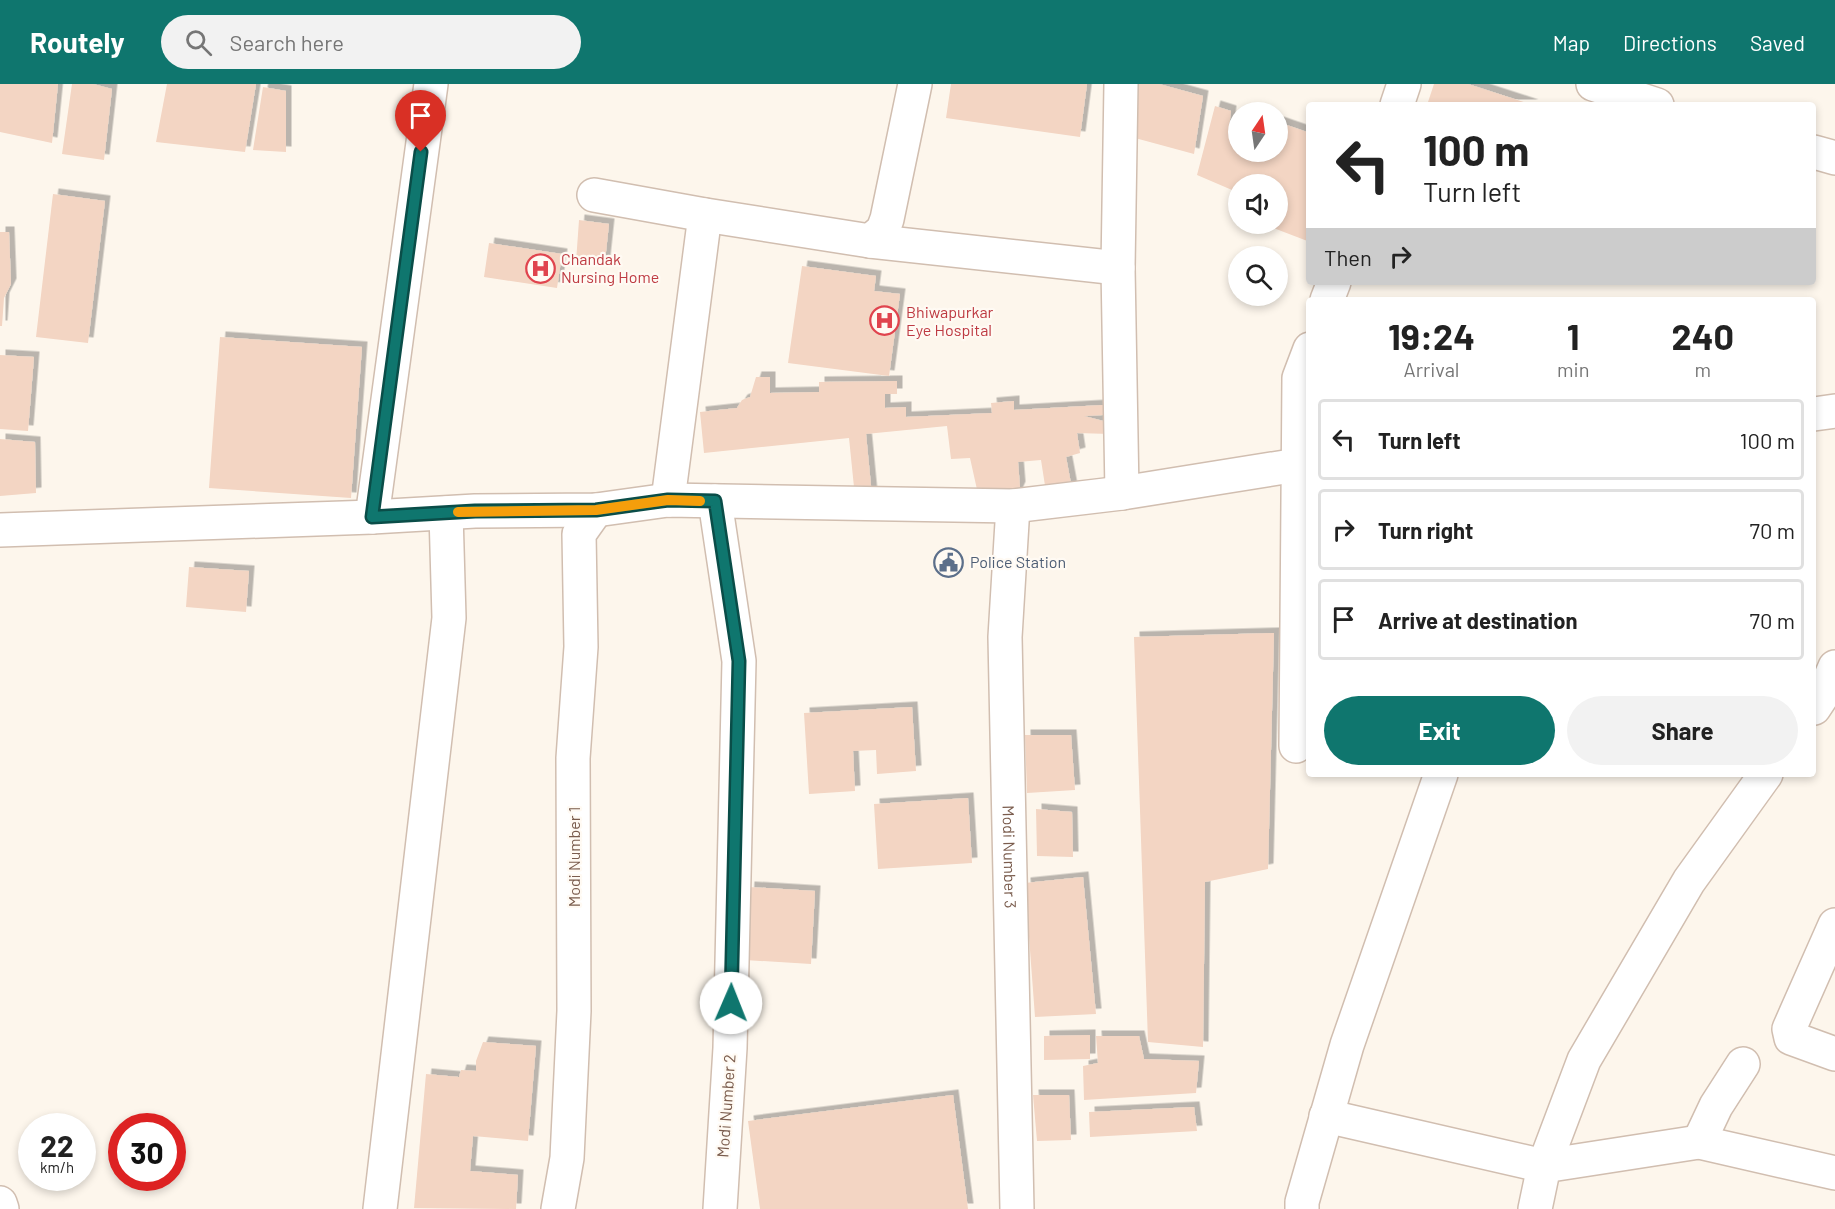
<!DOCTYPE html>
<style>
body{margin:0;font-family:Barlow,sans-serif;background:#f2f2f2;color:#222;height:100vh;display:flex;flex-direction:column;font-size:22px;white-space:nowrap}
*{box-sizing:border-box;margin:0}
p{font-size:20px;color:#767676}
.icon{flex:none;width:33px;height:33px;fill:none;stroke:currentColor;stroke-width:2;stroke-linecap:round;stroke-linejoin:round}
.map{position:relative;flex:1;overflow:hidden}
.side{position:absolute;left:1306px;top:213px;width:510px;height:480px;display:flex;flex-direction:column;background:#fff;border-radius:6px;box-shadow:0 3px 9px #0003}
.side>*{flex:none}
.hud{position:absolute;left:1306px;top:18px;width:510px;height:183px;border-radius:6px;box-shadow:0 3px 9px #0003;background:#fff;color:#222;overflow:hidden}
.needle{width:39px;rotate:13deg}
.buttons{position:absolute;left:1228px;top:18px;display:grid;gap:12px}
.buttons a{display:grid;place-items:center;width:60px;height:60px;border-radius:50%;background:#fff;box-shadow:0 3px 9px #0003;font-size:30px}
.speed{position:absolute;left:18px;top:1029px;display:flex;gap:12px;font-size:30px;font-weight:700;text-align:center}
.speed>*{display:grid;place-content:center;width:78px;height:78px;border-radius:50%;background:#fff;box-shadow:0 3px 9px #0003;line-height:1}
.speed small{font-size:15px;font-weight:400}
.speed .limit{border:9px solid #d22;background:#fff;color:#111}
.pin{position:absolute;display:grid;place-items:center;width:51px;height:51px;color:#fff;margin:-62px -26px;border-radius:50% 50% 50% 0;rotate:-45deg;box-shadow:0 0 6px #0007}
.pin .icon{rotate:45deg}
.me{position:absolute;width:66px;margin:-33px;rotate:1deg;stroke-linejoin:round;filter:drop-shadow(0 0 4px #0008)}
.turn{display:flex;align-items:center;gap:21px;height:126px;padding:0 18px;font-size:27px}
.turn .icon{width:78px;height:78px;stroke-width:2.5}
.turn b{display:block;font-size:42px;line-height:51px}
.then{display:flex;align-items:center;height:57px;padding:0 18px;background:#0003;gap:12px;font-size:22px}
.eta{display:flex;justify-content:space-evenly;align-items:center;height:102px;text-align:center}
.eta b{font-size:36px;font-weight:700;line-height:42px}
.action{display:flex;gap:12px;margin-top:auto;padding:12px 18px}
.action a{flex:1;height:69px;border-radius:36px;background:#0f766e;color:#fff;font-size:24px;font-weight:700;line-height:69px;text-align:center}
.action a+a{background:#f2f2f2;color:#222}
ul{padding:0;list-style:none}
li{display:flex;align-items:center;gap:18px;height:81px;margin:0 12px 9px;padding:0 6px;border:3px solid #e0e0e0;border-radius:6px}
li div{flex:1}
li b{display:block;font-size:22px}
li em{font-style:normal}
header{display:flex;align-items:center;gap:36px;box-sizing:border-box;height:84px;padding:0 30px;background:#0f766e;color:#fff}
header strong{font-size:28px}
nav{display:flex;gap:33px;margin-inline-start:auto;font-size:21px}
.search{width:420px;height:54px;background:#f2f2f2;display:flex;align-items:center;gap:15px;box-sizing:border-box;padding:0 21px;border-radius:33px;color:#767676;font-size:22px}
.map>svg:first-child{display:block}
</style>
<header>
<strong>Routely</strong>
<div class="search"><svg class="icon" aria-label="search" viewBox="0 0 24 24"><circle cx="10" cy="10" r="6"/><path d="M15 15l6 6"/></svg>Search here</div>
<nav><a>Map</a><a>Directions</a><a>Saved</a></nav>
</header>
<div class="map">
<svg width="1835" height="1125" viewBox="0 0 1835 1125">
<defs>
<filter id="shadow"><feDropShadow dx="5.5" dy="-5.5" stdDeviation="0" flood-color="#0004"/></filter>
</defs>
<rect width="100%" height="100%" fill="#fdf6ec"/>
<path fill="#f3d5c3" filter="url(#shadow)" d="M0 0H58L52 59 0 48Z
M72 0H93L112 5 104 76 62 70Z
M167 0H256L245 68 156 58Z
M951 0H1087L1080 53 946 34Z
M1138 0H1159L1203 12 1194 70 1135 54Z
M1434 0H1468L1533 21H1427Z
M263 3 286 7V68L253 66Z
M1215 22 1231 27 1229 44 1239 47V68H1278V38L1310 49V158L1263 140H1278V100H1239V109L1197 91Z
M53 110 105 117 88 259 36 253Z
M579 136 609 140 605 177 576 178Z
M0 148H9L11 200 4 214 2 242H0Z
M489 159 562 170 557 204 484 193Z
M802 182 876 192 874 207 900 210 889 292 788 279Z
M220 253 362 263 351 414 209 404Z
M0 271 34 273 28 347 0 345Z
M756 293H770V309L819 308V298L897 297V310H885V324L906 323V333L992 329 991 319 1014 317V326L1103 321V331L1084 332 1107 338 1110 350 1077 349 1080 369 1066 373 1072 405 1046 408 1041 376 1018 378 1020 403 1016 412 978 410 970 374 951 375 947 342 866 350 872 412 855 413 849 354 704 369 700 328 737 324 742 316 750 313Z
M0 355 35 358 36 409 0 412Z
M189 483 249 487 246 528 186 523Z
M1274 549 1268 785 1205 798 1203 963 1148 958 1134 553Z
M912 623 916 687 877 690 876 666 853 667 855 707 809 710 804 629Z
M1025 651H1071L1075 706 1027 709Z
M968 714 972 779 878 785 874 720Z
M1036 725 1072 728 1073 773 1037 772Z
M1083 793 1096 930 1035 933 1025 799Z
M749 803 815 807 811 880 745 876Z
M1090 951V975L1044 976V952Z
M1096 952H1139L1144 975 1199 977 1196 1009 1084 1016 1083 982 1098 979Z
M483 958 536 962 528 1057 473 1052 470 1087 518 1091 516 1125 414 1124 426 990 459 993 461 986 476 987V977Z
M953 1011 968 1125H760L748 1037Z
M1033 1011H1069L1071 1056 1037 1057Z
M1194 1023 1197 1047 1090 1053 1089 1028Z"/>
<g fill="none" stroke-linecap="round" stroke-linejoin="round">
<defs>
<g id="minor">
<path d="M1121 0 1118 184 1122 409"/>
<path d="M1593 0 1657 21"/>
<path d="M1397 21 1404 0"/>
<path d="M1814 68 1835 74"/>
<path d="M594 111 705 131 870 157 883 146 887 135 915 0"/>
<path d="M870 157 1118 184"/>
<path d="M1327 216 1334 198"/>
<path d="M1814 330 1835 327"/>
<path d="M668 416 705 131"/>
<path d="M715 417 739 577 730 964 720 1125"/>
<path id="s1" d="M1013 422 1005 553 1017 1125"/>
<path d="M372 433 431 0"/>
<path d="M0 446 372 433 475 427 596 426 668 416 1013 422 1122 409 1310 379"/>
<path d="M1814 624 1824 609 1835 583"/>
<path d="M1296 662 1299 294 1310 265"/>
<path d="M1835 841 1789 945 1791 954 1835 970"/>
<path d="M1326 1032 1544 1082 1584 976 1689 797 1766 690"/>
<path d="M1699 1058 1716 1022 1743 980"/>
<path d="M0 1119 2 1125"/>
<path d="M380 1125 449 534 446 429"/>
<path d="M558 1125 567 1074 574 927 573 674 581 563 579 450 596 426"/>
<path d="M1302 1125V1118L1347 961 1441 690"/>
<path d="M1535 1125 1544 1082 1699 1058 1835 1089"/>
</g>
</defs>
<use href="#minor" stroke="#d1beb0" stroke-width="36"/>
<use href="#minor" stroke="#fff" stroke-width="33"/>
</g>
<g fill="none" stroke-linecap="round" stroke-linejoin="round">
<defs>
<path id="route" d="M421 68 372 433 475 427 596 426 668 416 715 417 739 577 731 919"/>
</defs>
<use href="#route" stroke="#0a4d48" stroke-width="15"/>
<use href="#route" stroke="#0f766e" stroke-width="10"/>
<path stroke="#f59e0b" stroke-width="10" d="M458 428 596 426 668 416 700 417"/>
</g>
<defs>
<symbol id="hospital-ring" viewBox="-11 -11 22 22"><circle r="9.5" fill="#fffaf3" stroke="#e0444e" stroke-width="1.5"/><path d="M-5-5h3v3.5h4V-5h3V5h-3V1.5h-4V5h-3Z" fill="#e0444e"/></symbol>
<symbol id="civic-ring" viewBox="-11 -11 22 22"><circle r="9.5" fill="#fffaf3" stroke="#5c6f8a" stroke-width="1.5"/><path d="M-.6-6.5H3V-4.5H.6V-3L4-1V1h2V6H-6V1h2V-1L-.6-3ZM-1.2 2.5V6h2.4V2.5Z" fill="#5c6f8a"/></symbol>
</defs>
<g fill-rule="evenodd">
<use href="#hospital-ring" x="524" y="168" width="33" height="33"/>
<use href="#hospital-ring" x="868" y="220" width="33" height="33"/>
<use href="#civic-ring" x="932" y="462" width="33" height="33"/>
</g>
<g text-anchor="middle" stroke-width="4.5" stroke-linejoin="round" paint-order="stroke">
<g font-size="16" fill="#be3a42" stroke="#fffaf3" text-anchor="start">
<text x="561" y="181">Chandak<tspan x="561" dy="18">Nursing Home</tspan></text>
<text x="906" y="234">Bhiwapurkar<tspan x="906" dy="18">Eye Hospital</tspan></text>
</g>
<g font-size="16" fill="#4e5e75" stroke="#fffaf3" text-anchor="start">
<text x="970" y="484">Police Station</text>
</g>
<g font-size="16" fill="#7a5c4d" stroke="#fffaf3">
<text transform="translate(574 773) rotate(-90)" y="6">Modi Number 1</text>
<text dy="6" stroke="none"><textPath href="#s1" startOffset="351">Modi Number 3</textPath></text>
<text transform="translate(726 1022) rotate(-86)" y="6">Modi Number 2</text>
</g>
</g>
</svg>
<div class="buttons">
<a><svg class="needle" viewBox="-14 -14 28 28"><path d="M0-13l5 13h-10z" fill="#e53935"/><path d="M0 13l5-13h-10z" fill="#767676"/></svg></a>
<a><svg class="icon" aria-label="sound" viewBox="0 0 24 24"><path d="M4 9h4l5-4v14l-5-4H4zM17 9q2 3 0 6"/></svg></a>
<a><svg class="icon" aria-label="search" viewBox="0 0 24 24"><circle cx="10" cy="10" r="6"/><path d="M15 15l6 6"/></svg></a>
</div>
<div class="speed"><div>22<small>km/h</small></div><div class="limit">30</div></div>
<div class="pin" style="left:421px;top:68px;background:#d93025"><svg class="icon" aria-label="arrive" viewBox="0 0 24 24"><path d="M6 21V4h12l-3 4 3 4H6"/></svg></div>
<svg class="me" style="left:731px;top:919px" viewBox="-20 -20 40 40"><circle r="19" fill="#fff"/><path d="M0-13L10 11 0 6-10 11z" fill="#0f766e"/></svg>
<div class="hud">
<div class="turn"><svg class="icon" aria-label="left" viewBox="0 0 24 24"><path d="M17 20v-9H6M10 6l-5 5 5 5"/></svg><div><b>100 m</b>Turn left</div></div>
<div class="then">Then<svg class="icon" aria-label="right" viewBox="0 0 24 24"><path d="M7 20v-9h11M14 6l5 5-5 5"/></svg></div>
</div>
<section class="side">
<div class="eta">
<div><b>19:24</b><p>Arrival</p></div>
<div><b>1</b><p>min</p></div>
<div><b>240</b><p>m</p></div>
</div>
<ul>
<li><svg class="icon" aria-label="left" viewBox="0 0 24 24"><path d="M17 20v-9H6M10 6l-5 5 5 5"/></svg><div><b>Turn left</b></div><em>100 m</em></li>
<li><svg class="icon" aria-label="right" viewBox="0 0 24 24"><path d="M7 20v-9h11M14 6l5 5-5 5"/></svg><div><b>Turn right</b></div><em>70 m</em></li>
<li><svg class="icon" aria-label="arrive" viewBox="0 0 24 24"><path d="M6 21V4h12l-3 4 3 4H6"/></svg><div><b>Arrive at destination</b></div><em>70 m</em></li>
</ul>
<div class="action"><a>Exit</a><a>Share</a></div>
</section>
</div>
